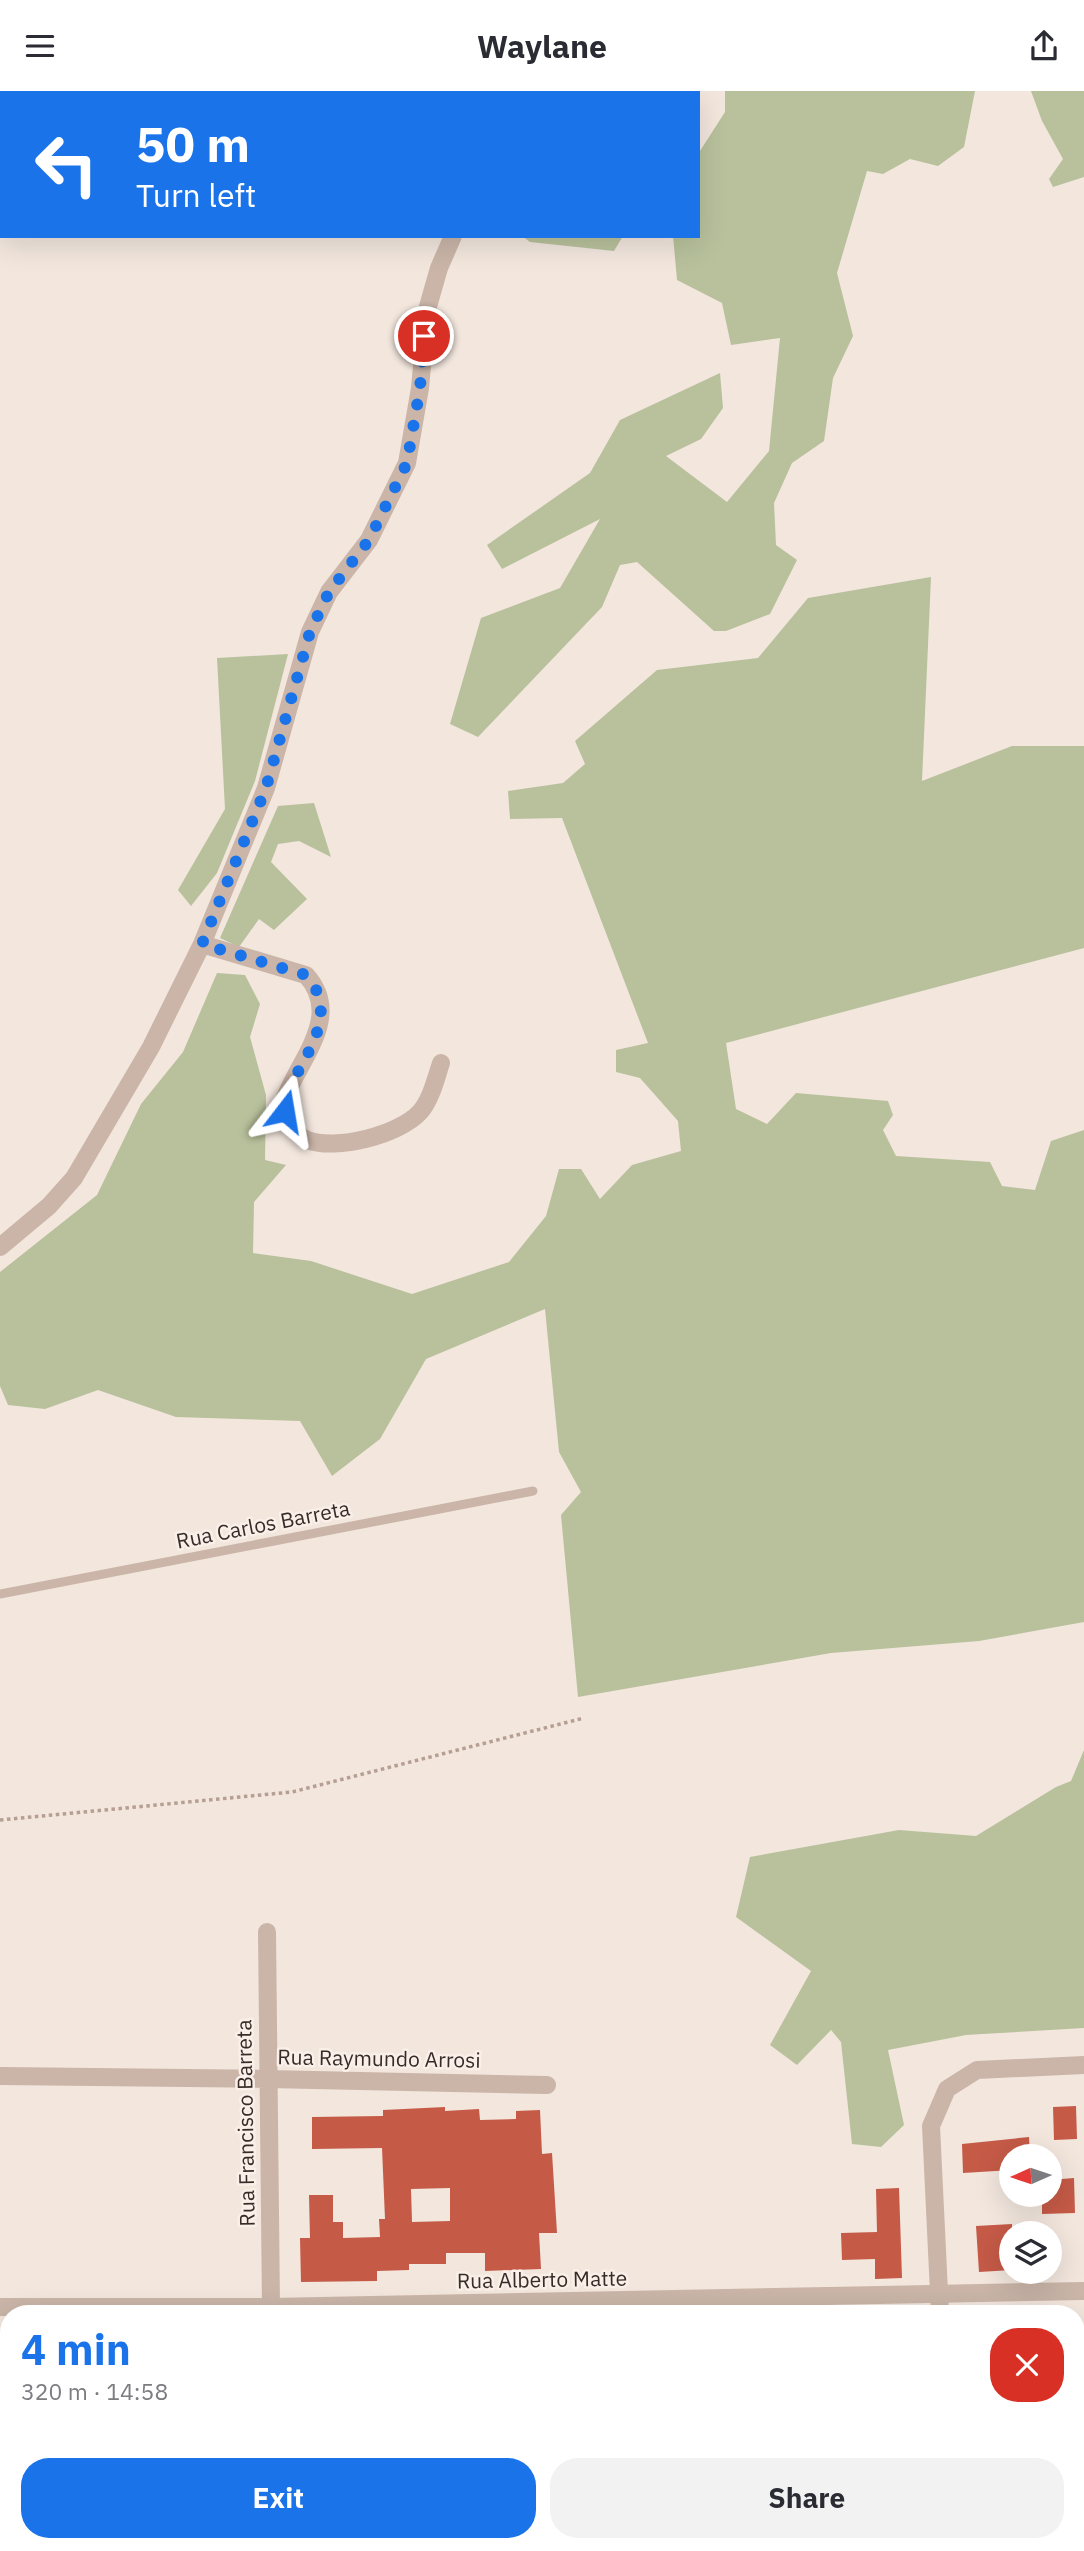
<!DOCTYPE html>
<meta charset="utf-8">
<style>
body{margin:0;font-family:"IBM Plex Sans",sans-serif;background:#f2f2f3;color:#2b2b33;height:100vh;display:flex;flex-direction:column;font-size:26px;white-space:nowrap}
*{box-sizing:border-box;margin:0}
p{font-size:23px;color:#7c7c81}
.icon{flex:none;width:38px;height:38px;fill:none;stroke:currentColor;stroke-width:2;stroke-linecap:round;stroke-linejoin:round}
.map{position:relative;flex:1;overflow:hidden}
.side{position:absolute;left:0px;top:2214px;width:1085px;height:247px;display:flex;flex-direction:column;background:#fff;border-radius:28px 28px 0 0;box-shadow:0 7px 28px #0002}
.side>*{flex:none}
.hud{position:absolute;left:0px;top:0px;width:700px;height:147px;box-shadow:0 7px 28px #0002;background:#1a73e8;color:#fff;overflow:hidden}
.needle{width:46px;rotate:267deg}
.tools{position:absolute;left:999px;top:2053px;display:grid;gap:14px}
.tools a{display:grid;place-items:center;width:63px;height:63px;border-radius:50%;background:#fff;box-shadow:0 7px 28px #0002;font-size:35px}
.pin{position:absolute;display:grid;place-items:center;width:60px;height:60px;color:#fff;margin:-30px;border:4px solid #fff;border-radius:50%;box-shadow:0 2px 7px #0007}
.me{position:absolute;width:77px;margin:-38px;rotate:14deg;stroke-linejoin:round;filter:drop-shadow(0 0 5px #0008)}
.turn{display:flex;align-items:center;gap:24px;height:147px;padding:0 21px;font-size:32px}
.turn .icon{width:91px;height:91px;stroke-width:2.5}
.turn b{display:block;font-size:49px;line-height:60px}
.round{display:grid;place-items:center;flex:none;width:74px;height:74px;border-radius:28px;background:#f2f2f3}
.overview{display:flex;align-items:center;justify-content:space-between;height:119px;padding:0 21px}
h1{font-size:42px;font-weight:700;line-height:52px;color:#1a73e8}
.cta{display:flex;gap:14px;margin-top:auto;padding:14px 21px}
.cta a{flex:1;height:80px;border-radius:28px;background:#1a73e8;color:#fff;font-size:28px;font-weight:700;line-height:80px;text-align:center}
.cta a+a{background:#f2f2f3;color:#2b2b33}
header{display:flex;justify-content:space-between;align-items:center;height:91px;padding:0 21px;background:#fff;font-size:32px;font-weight:700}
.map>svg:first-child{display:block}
</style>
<header><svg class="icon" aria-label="menu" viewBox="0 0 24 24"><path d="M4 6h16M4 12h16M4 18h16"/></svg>Waylane<svg class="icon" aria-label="share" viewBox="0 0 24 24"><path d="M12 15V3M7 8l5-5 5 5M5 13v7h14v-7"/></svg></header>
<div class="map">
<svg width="1084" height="2460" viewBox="0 0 1084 2460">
<rect width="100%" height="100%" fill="#f2e6dd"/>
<path fill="#b8c19c" d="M725 0H975L964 56 938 75 910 68 883 83 867 80 837 182 853 245 833 287 824 350 792 372 774 412 776 454 797 469 770 523 726 540H714L637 471 620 474 602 516 478 646 450 633 481 527 560 497 600 428 502 478 487 454 590 382 620 329 720 282 723 317 701 348 666 365 727 411 769 360 780 247 731 254 722 212 677 189 673 145H698V63L725 21Z
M1031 0H1084V86L1053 96 1049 88 1063 68 1042 30Z
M522 145H623L614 160 530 151Z
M931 486 922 690 1012 655H1084V857L726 952 736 1018 767 1033 796 1002 888 1010 893 1024 883 1039 896 1065 990 1071 1002 1095 1035 1099 1051 1050 1084 1039V1531L979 1550 831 1562 578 1606 561 1424 581 1401 559 1361 545 1218 426 1268 380 1348 332 1385 300 1330 176 1326 98 1299 45 1318 8 1314 0 1295V1181L97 1104 141 1013 183 961 217 882 245 884 260 913 250 946 266 1004 265 1069 286 1074 254 1111 253 1162 311 1170 412 1203 509 1171 546 1125 559 1078H581L600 1108 632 1074 681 1060 678 1030 640 987 616 981V959L648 952 562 727 510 728 508 700 563 692 585 673 575 650 657 579 758 567 808 507Z
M288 563 255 690 217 782 191 815 178 799 225 718 217 567Z
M314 712 331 766 299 750 278 753 271 771 307 808 274 839 259 828 239 856 220 847 278 715Z
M1084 1659V1937L966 1944 888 1959 904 2034 881 2056 852 2053 841 1951 831 1939 797 1974 770 1954 811 1880 736 1826 750 1766 899 1739 976 1745 1056 1696 1071 1690Z
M578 2452H689L699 2460H580Z"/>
<path fill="#c55a47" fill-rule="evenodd" d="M1076 2015 1077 2048 1054 2049 1053 2016Z
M445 2016V2020L479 2018 480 2029 516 2028V2020L540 2019 542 2063 552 2062 557 2142H539L541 2178 485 2180V2162H446V2173H409V2179L377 2180V2190L301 2191 300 2147H310L309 2104H333V2131H343V2147L380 2146 379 2128H385L382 2057 312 2058V2026L383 2025V2019ZM450 2097V2130L412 2131 411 2098Z
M1029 2046 1030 2065H1012V2079L963 2082 962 2053Z
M1074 2087 1075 2122 1042 2123V2104H1050V2089Z
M899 2097 902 2187 875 2188V2168L842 2169 841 2142 877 2141 876 2098Z
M1012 2133V2179L979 2181 976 2135Z"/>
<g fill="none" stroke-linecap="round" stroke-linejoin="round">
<path stroke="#b69f92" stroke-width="3.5" stroke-dasharray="3.5 3.5" stroke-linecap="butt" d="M0 1729 292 1701 584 1627"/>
<path stroke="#cab5a8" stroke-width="9" d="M0 1503 533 1400"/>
<path stroke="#cab5a8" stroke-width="18" d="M511 2V0
M202 853 306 884C343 925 300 967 284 1009 285 1024 292 1042 307 1049 336 1060 399 1044 420 1021 431 1009 436 987 441 972
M0 1156 49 1115 74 1087 151 956 202 853 266 697 310 541 329 501 369 449 407 372 420 297 427 219 439 177 453 145
M267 1841 271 2216
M0 1985 268 1988 547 1994
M940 2222 931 2035 947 1998 977 1979 1084 1974
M1076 2428H1084
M0 2440H9
M944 2452V2460"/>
<path stroke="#cab5a8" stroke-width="18" d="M0 2216H271L1084 2200
M269 2452V2460"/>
</g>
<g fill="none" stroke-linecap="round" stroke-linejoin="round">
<path stroke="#1a73e8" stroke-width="12" stroke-dasharray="0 21.6" d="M285 1020 284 1009C301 967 343 925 306 884L202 853 266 697 310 541 329 501 369 449 407 372 420 297 424 245"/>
</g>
<g text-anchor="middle" stroke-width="5" stroke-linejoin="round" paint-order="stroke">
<g font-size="21" fill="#372c28" stroke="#faf0e9">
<text transform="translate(263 1434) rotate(-11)" y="7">Rua Carlos Barreta</text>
<text transform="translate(379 1968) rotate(1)" y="7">Rua Raymundo Arrosi</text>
<text transform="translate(246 2032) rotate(-91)" y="7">Rua Francisco Barreta</text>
<text transform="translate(542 2189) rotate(-1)" y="7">Rua Alberto Matte</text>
</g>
</g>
</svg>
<div class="tools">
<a><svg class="needle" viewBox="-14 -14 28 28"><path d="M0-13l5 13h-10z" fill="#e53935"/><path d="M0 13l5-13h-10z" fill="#7c7c81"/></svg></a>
<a><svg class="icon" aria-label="layers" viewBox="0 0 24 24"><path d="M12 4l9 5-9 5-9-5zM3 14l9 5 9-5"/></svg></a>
</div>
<div class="pin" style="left:424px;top:245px;background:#d93025"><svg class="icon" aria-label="arrive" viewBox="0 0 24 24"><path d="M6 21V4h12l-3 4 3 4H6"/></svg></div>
<svg class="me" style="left:285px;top:1020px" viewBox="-20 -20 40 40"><path d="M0-17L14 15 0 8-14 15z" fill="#1a73e8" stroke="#fff" stroke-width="4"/></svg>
<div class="hud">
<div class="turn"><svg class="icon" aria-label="left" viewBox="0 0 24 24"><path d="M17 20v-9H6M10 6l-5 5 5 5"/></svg><div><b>50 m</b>Turn left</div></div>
</div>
<section class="side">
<div class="overview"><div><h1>4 min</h1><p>320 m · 14:58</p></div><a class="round" style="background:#d93025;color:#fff"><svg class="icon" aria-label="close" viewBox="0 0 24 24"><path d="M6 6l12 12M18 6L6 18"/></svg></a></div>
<div class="cta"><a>Exit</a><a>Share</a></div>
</section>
</div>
